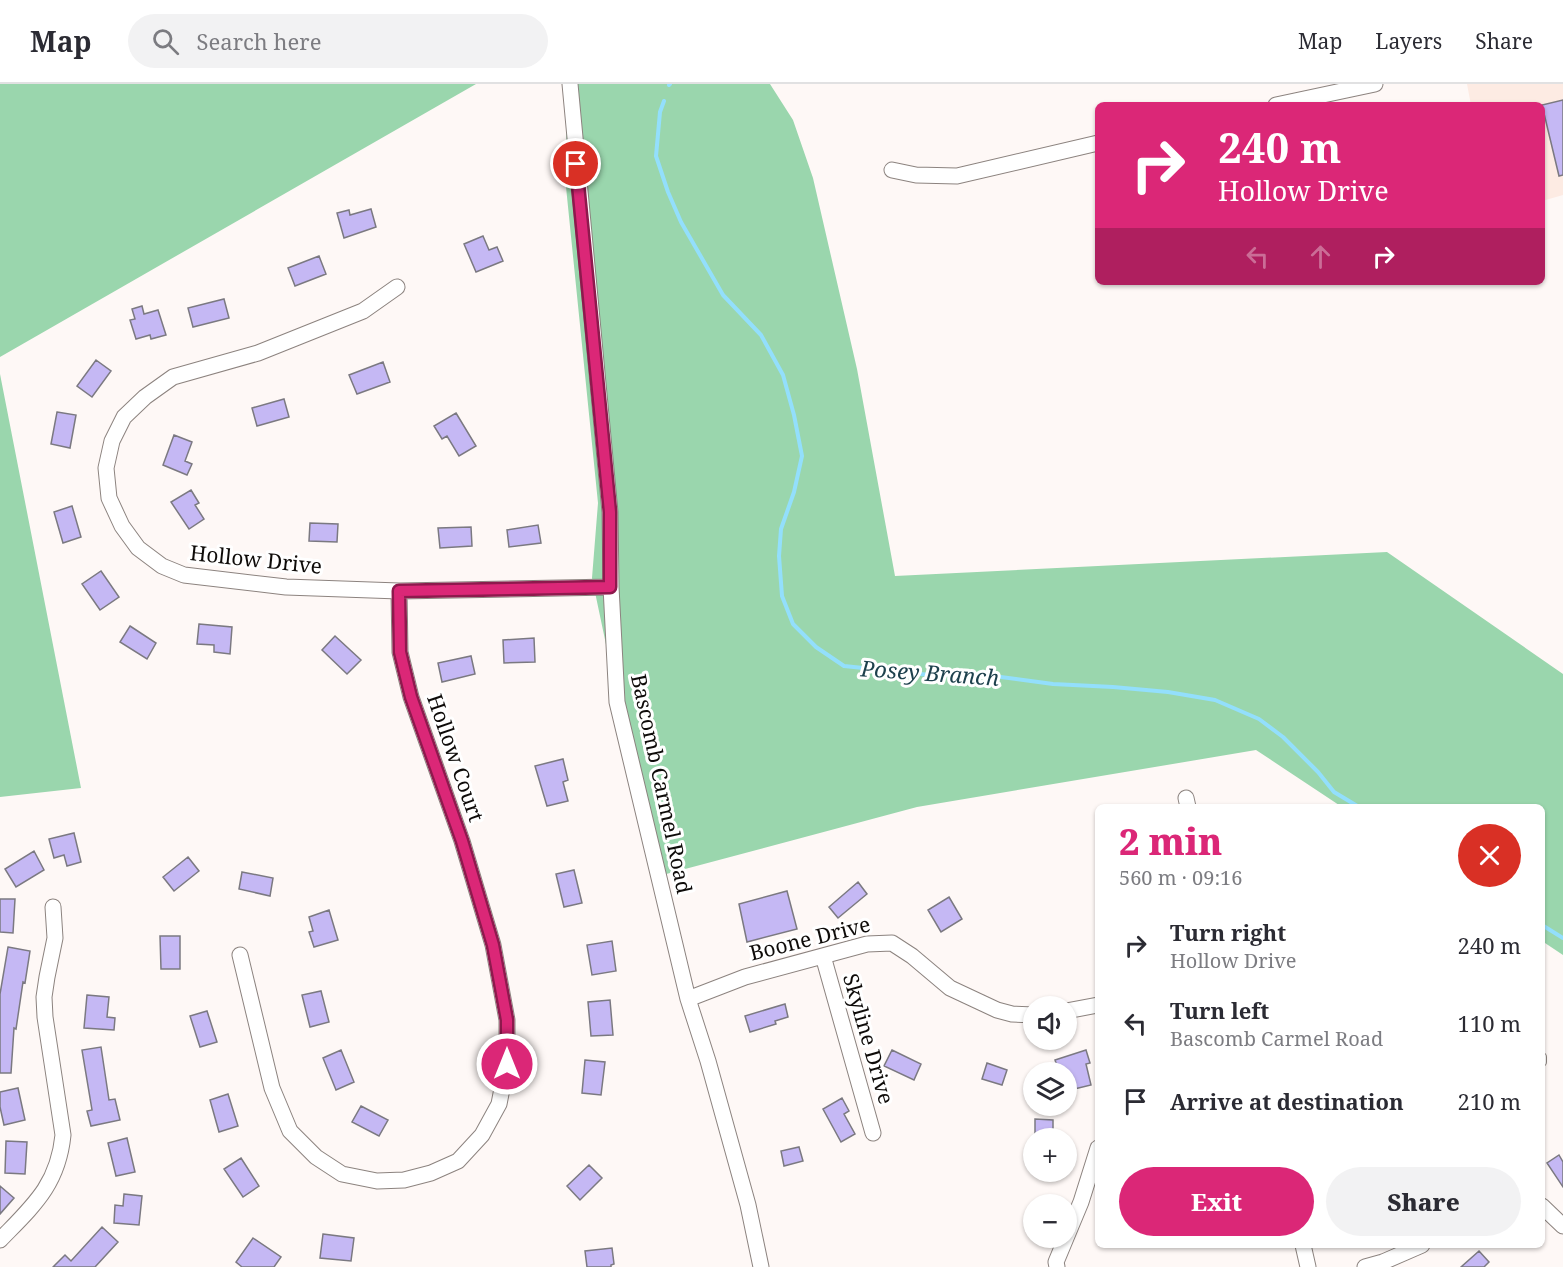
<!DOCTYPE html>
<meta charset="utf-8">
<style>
body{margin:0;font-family:"Noto Serif",serif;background:#f2f2f3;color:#2b2b33;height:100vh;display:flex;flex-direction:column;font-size:22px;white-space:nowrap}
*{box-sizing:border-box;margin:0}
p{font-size:20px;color:#7c7c81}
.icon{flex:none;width:33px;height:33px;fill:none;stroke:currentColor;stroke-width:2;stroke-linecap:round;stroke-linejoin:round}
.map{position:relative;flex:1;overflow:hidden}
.drawer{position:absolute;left:1095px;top:720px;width:450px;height:444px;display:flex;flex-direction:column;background:#fff;border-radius:9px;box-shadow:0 2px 4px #0004}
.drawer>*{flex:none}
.guide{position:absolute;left:1095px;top:18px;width:450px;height:183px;border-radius:9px;box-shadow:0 2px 4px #0004;background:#db2777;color:#fff;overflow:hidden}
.buttons{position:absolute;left:1023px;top:912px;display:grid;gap:12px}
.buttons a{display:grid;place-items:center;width:54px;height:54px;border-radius:50%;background:#fff;box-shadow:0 2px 4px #0004;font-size:30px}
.pin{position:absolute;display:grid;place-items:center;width:51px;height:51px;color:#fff;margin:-26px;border:3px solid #fff;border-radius:50%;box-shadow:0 2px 6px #0007}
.me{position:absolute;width:66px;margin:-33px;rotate:0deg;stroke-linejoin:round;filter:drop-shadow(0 0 4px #0008)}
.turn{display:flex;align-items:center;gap:21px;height:126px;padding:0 24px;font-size:27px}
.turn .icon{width:78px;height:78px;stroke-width:2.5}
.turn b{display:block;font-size:42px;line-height:51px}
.lanes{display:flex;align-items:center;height:57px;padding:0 24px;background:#0003;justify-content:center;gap:30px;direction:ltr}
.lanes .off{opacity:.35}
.round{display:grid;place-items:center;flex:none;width:63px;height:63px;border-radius:32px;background:#f2f2f3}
.headline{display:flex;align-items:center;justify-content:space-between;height:102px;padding:0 24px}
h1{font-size:36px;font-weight:800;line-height:45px;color:#db2777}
.cta{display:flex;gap:12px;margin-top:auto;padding:12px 24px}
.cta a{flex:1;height:69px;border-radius:36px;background:#db2777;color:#fff;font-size:24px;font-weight:800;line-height:69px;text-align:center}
.cta a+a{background:#f2f2f3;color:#2b2b33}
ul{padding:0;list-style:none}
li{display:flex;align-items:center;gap:18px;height:78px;padding:0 24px}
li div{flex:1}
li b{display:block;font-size:22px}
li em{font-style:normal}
header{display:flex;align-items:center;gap:36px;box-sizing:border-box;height:84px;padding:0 30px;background:#fff;border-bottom:2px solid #e1e1e2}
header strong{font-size:28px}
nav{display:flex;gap:33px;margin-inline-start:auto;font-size:21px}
.search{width:420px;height:54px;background:#f2f2f3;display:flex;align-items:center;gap:15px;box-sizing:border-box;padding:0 21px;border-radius:33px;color:#7c7c81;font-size:22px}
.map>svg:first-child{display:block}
</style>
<header>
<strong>Map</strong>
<div class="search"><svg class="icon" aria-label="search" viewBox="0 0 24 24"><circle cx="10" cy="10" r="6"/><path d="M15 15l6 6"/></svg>Search here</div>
<nav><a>Map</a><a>Layers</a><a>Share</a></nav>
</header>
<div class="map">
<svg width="1563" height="1183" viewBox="0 0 1563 1183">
<rect width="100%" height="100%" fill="#fef8f6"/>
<path fill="#fdebe3" d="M1467 0H1563V111L1542 117V21H1471Z"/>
<path fill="#9ad6ad" d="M0 0H476L0 273Z
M568 0H770L793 36 813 94 857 285 895 492 1387 468 1563 590V871L1542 857V723H1342L1256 666 917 723 655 793 592 494 598 419 565 93Z
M0 290 81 704 0 713Z"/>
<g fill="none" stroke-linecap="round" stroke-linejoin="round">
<path stroke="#93dffc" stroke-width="4" d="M669 1 670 0
M664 17 660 28 656 72 668 108 681 138 723 211 761 251 783 291 794 331 802 372 794 408 781 445 779 472 782 512 793 540 816 563 844 582 930 591 978 590 1053 600 1113 603 1168 608 1215 616 1259 635 1283 653 1318 688 1334 708 1359 723
M1542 841 1563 854"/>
</g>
<path fill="#c5b8f4" stroke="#7b7981" stroke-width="1.5" d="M1563 16V91L1559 92 1542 21Z
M371 125 376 143 344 154 337 129 349 126 350 131Z
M483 152 489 166 497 163 503 177 476 188 464 160Z
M319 172 326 190 295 202 288 184Z
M224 215 229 234 193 243 188 224Z
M142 222 144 230 158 226 166 251 151 255 150 251 136 255 130 236 135 235 132 225Z
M96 276 111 287 92 313 77 302Z
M383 278 390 298 357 310 349 291Z
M284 315 289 333 257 342 252 324Z
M57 328 76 331 70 364 51 360Z
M456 329 476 362 459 372 447 352 442 355 434 342Z
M174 351 192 358 185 377 192 380 187 391 163 381Z
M191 406 199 419 195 421 204 435 189 445 171 418Z
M72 422 81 453 63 459 54 428Z
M310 439 338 440 337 458 309 457Z
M538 441 541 459 509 463 507 446Z
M471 443 472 462 440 464 438 444Z
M101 487 119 513 100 526 82 500Z
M199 540 232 543 230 570 214 568V561L197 560Z
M130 542 156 559 147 575 120 558Z
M335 552 361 576 347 590 322 566Z
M534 554 535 578 504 579 503 556Z
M471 572 475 590 442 598 438 579Z
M563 675 568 696 563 698 568 717 547 722 535 682Z
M74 749 81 778 67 782 64 771 54 774 49 755Z
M34 767 44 786 16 803 5 785Z
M188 773 199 787 174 807 163 793Z
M574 786 582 819 564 823 556 790Z
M242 788 273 794 270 812 239 805Z
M858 798 867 810 838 834 829 823Z
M787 807 797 845 747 858 739 820Z
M949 813 962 835 941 848 928 826Z
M0 815H15L13 849 0 848Z
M329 826 338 856 314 863 309 848 313 847 309 833Z
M160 852H180V885H161Z
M612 857 616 887 592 891 587 861Z
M8 863 30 867 25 899 23 898 16 945 14 944 11 989H0V910Z
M321 907 329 938 310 943 302 911Z
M87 911 109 913 107 933 115 934 114 946 84 944Z
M610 916 613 951 591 952 588 918Z
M785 920 788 933 775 937 776 940 750 948 745 932Z
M207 927 217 958 200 963 190 932Z
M101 963 109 1016 115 1015 120 1036 91 1042 87 1027 92 1026 82 966Z
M341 966 354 998 336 1006 323 974Z
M892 966 921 980 914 996 884 982Z
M1086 966 1090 979 1086 980 1091 1001 1066 1007V988H1059L1055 976Z
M585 976 605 978 601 1011 582 1009Z
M987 979 1007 986 1002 1001 982 995Z
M18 1004 25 1036 4 1041 0 1023V1008Z
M228 1010 238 1042 219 1048 210 1016Z
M842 1014 849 1027 844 1030 855 1050 841 1058 823 1025Z
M361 1022 388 1036 379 1052 352 1038Z
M1035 1035 1053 1036V1054H1035Z
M127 1054 135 1088 116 1092 108 1059Z
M6 1057 27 1058 25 1090 5 1089Z
M799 1063 803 1077 784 1082 781 1067Z
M1559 1071 1563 1078V1103L1547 1079Z
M241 1074 259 1102 243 1113 224 1085Z
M589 1081 602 1094 580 1116 567 1102Z
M0 1102 14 1114 0 1130Z
M124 1110 142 1112 139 1141 114 1139 115 1121 123 1122Z
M102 1143 118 1158 95 1183H53L65 1171 71 1177Z
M323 1150 354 1154 351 1177 320 1174Z
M253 1154 281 1173 274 1183H242L236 1178Z
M612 1164 614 1180 611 1181V1183H587L585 1167Z
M1479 1167 1489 1178 1484 1183H1461Z"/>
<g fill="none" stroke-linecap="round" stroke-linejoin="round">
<defs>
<path id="service" d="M1542 973V978"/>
<path id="minor" d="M570 0 610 428 611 503 617 618 688 915 708 977 748 1121 761 1183
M1276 21 1375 0
M892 86 916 91 957 92 1098 59
M397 203 363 227 258 269 173 293 145 313 124 333 112 357 106 384 109 414 122 442 138 464 162 482 184 491 286 503 399 507 611 503
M1186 714 1188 723
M240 871 272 1004 290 1047 316 1073 342 1090 377 1097 404 1096 431 1089 458 1077 482 1051 499 1020 507 979V936L493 861 462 757 411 613 400 568 399 507
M823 872 873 1049
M688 915 745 893 867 860 892 859 912 872 950 904 997 926 1012 930 1034 931
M1066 927 1098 921
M1542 1122 1563 1142
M0 1156C33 1122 58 1101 63 1051L45 933 44 913 47 893 55 854 53 823
M1303 1161 1308 1183
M1057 1183 1056 1178 1081 1118 1098 1064
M1365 1183 1383 1178 1422 1161"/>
</defs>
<use href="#service" stroke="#8c837f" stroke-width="10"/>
<use href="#minor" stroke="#8c837f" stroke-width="17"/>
<use href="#service" stroke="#fff" stroke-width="8"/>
<use href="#minor" stroke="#fff" stroke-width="15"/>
</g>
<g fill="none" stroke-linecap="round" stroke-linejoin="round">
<defs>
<path id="route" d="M507 980V936L493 861 462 757 411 613 400 568 399 507 610 503V428L576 80"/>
</defs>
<use href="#route" stroke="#8e194d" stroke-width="15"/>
<use href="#route" stroke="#db2777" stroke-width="10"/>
</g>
<g text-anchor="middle" stroke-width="6" stroke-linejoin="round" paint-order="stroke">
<g font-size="21" fill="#0e0b09" stroke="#fff">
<text transform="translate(256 476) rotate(6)" y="7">Hollow Drive</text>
<text transform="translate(455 674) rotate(71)" y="7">Hollow Court</text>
<text transform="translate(661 700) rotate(78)" y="7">Bascomb Carmel Road</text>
<text transform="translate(810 855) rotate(-14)" y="7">Boone Drive</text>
<text transform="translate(868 955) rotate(74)" y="7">Skyline Drive</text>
</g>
<g font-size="22" font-style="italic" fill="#1e414d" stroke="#fff">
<text transform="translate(930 589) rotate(4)" y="8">Posey Branch</text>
</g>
</g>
</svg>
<div class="buttons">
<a><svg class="icon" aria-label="sound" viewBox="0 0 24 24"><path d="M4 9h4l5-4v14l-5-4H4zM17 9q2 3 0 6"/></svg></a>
<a><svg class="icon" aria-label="layers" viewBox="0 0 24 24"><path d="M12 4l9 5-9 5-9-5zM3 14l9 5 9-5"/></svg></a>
<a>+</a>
<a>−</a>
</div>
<div class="pin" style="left:576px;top:80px;background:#d93025"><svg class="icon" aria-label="arrive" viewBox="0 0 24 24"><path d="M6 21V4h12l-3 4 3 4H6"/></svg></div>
<svg class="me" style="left:507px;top:980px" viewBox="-20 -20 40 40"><circle r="17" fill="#db2777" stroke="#fff" stroke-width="3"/><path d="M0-11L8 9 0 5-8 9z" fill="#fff"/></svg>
<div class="guide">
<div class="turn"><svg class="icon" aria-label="right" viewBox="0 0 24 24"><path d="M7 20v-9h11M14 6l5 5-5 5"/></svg><div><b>240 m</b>Hollow Drive</div></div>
<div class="lanes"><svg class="icon off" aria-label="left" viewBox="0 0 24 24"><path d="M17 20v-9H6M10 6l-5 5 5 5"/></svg><svg class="icon off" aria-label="ahead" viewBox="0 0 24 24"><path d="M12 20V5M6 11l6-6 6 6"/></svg><svg class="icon" aria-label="right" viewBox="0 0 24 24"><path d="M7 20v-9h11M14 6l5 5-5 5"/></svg></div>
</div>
<section class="drawer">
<div class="headline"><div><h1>2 min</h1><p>560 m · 09:16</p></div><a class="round" style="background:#d93025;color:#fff"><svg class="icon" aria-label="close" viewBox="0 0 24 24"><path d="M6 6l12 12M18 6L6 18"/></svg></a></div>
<ul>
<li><svg class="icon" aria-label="right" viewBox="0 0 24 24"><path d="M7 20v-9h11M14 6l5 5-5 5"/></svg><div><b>Turn right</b><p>Hollow Drive</p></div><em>240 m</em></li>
<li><svg class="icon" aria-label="left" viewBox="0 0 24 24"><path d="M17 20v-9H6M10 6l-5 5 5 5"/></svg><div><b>Turn left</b><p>Bascomb Carmel Road</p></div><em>110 m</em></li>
<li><svg class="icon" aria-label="arrive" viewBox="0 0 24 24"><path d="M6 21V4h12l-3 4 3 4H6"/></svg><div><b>Arrive at destination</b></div><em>210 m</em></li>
</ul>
<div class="cta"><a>Exit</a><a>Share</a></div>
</section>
</div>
